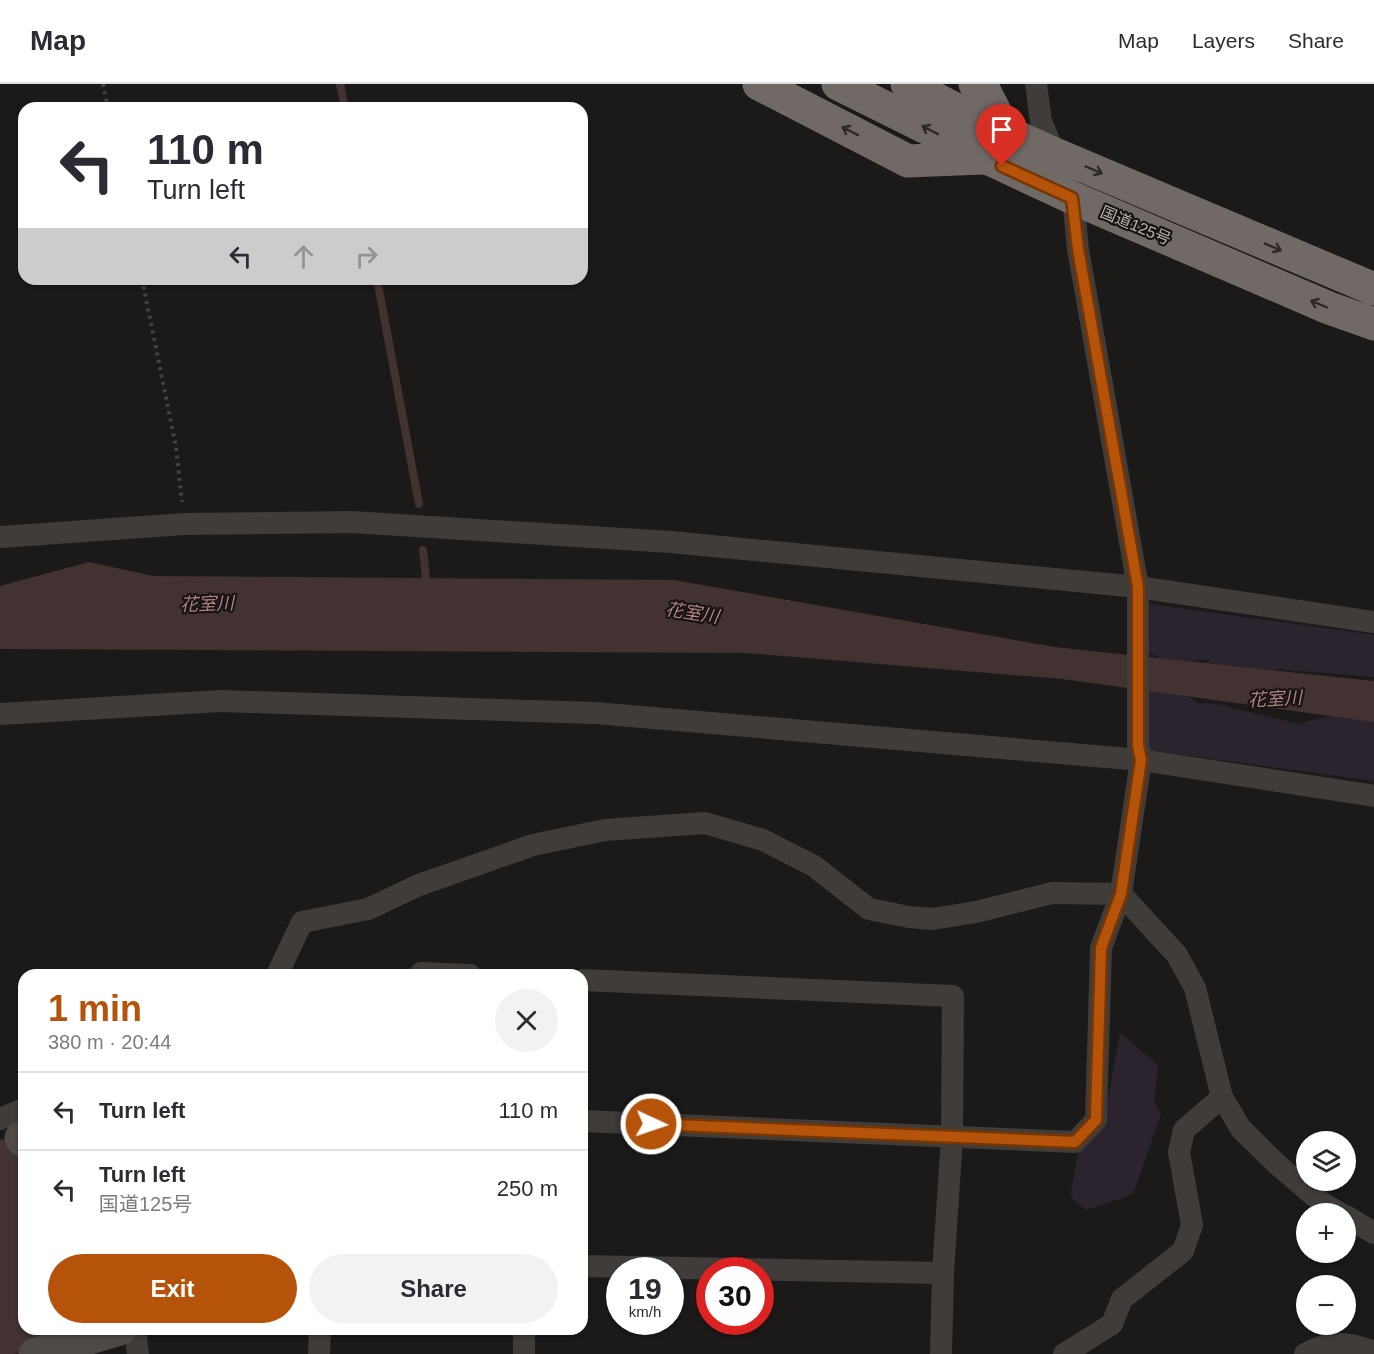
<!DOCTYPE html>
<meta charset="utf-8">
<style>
body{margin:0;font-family:Helvetica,"Noto Sans JP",sans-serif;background:#f2f2f3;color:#2b2b33;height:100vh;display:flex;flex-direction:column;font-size:22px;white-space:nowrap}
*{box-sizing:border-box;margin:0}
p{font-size:20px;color:#7c7c81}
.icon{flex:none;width:33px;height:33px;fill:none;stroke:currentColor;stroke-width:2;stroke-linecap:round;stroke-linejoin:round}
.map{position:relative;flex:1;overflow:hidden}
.side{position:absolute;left:18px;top:885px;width:570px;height:366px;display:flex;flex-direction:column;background:#fff;border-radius:18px;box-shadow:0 2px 4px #0004}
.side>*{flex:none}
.banner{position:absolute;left:18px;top:18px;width:570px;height:183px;border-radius:18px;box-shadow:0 2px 4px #0004;background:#fff;color:#2b2b33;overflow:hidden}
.buttons{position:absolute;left:1296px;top:1047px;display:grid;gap:12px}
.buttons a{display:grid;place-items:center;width:60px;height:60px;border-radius:50%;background:#fff;box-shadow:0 2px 4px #0004;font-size:30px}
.speed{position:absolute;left:606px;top:1173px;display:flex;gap:12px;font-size:30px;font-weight:700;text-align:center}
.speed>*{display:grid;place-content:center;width:78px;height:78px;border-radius:50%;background:#fff;box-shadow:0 2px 4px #0004;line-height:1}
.speed small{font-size:15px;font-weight:400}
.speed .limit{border:9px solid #d22;background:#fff;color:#111}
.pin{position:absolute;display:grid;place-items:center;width:51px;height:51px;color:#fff;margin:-62px -26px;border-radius:50% 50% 50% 0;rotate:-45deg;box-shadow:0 0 6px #0007}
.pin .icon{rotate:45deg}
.me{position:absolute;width:66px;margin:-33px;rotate:93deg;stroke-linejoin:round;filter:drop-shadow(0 0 4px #0008)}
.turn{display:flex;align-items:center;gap:21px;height:126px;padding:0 30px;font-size:27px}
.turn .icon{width:78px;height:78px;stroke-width:2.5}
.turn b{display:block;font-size:42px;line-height:51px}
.lanes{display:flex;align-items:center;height:57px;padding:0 30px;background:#0003;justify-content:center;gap:30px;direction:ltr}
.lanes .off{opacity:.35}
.round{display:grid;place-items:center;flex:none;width:63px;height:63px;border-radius:32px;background:#f2f2f3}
.headline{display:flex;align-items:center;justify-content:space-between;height:102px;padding:0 30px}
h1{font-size:36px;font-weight:600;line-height:45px;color:#b45309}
.cta{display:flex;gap:12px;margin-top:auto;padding:12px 30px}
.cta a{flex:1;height:69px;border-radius:36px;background:#b45309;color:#fff;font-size:24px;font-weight:600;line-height:69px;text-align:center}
.cta a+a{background:#f2f2f3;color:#2b2b33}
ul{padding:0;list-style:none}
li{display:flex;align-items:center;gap:18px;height:78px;padding:0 30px;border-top:2px solid #e1e1e2}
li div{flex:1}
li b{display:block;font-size:22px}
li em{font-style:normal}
header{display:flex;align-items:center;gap:36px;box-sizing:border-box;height:84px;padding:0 30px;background:#fff;border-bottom:2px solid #e1e1e2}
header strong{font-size:28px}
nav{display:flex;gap:33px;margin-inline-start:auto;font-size:21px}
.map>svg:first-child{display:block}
</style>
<header>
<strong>Map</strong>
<nav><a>Map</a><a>Layers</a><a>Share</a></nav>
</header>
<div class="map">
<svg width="1374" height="1270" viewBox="0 0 1374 1270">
<rect width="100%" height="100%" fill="#1b1a19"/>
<path fill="#2b242e" d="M1150 520 1374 551V593L1277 585 1271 597 1199 585 1210 575 1173 579 1149 569Z
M1182 604 1197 619 1216 620 1299 640 1312 636 1374 624V697L1147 666V606Z
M1120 949 1158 981 1154 1017 1161 1030 1133 1110 1086 1126 1070 1112 1079 1065 1103 1042Z"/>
<path fill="#433232" d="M89 478 153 492 674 496 1055 563 1374 597V638L1062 595 746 569 0 565V502Z
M0 1055 16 1059 24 1066V1245H102L14 1270H0Z"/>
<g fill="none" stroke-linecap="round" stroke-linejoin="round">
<path stroke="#433232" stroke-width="8" d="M340 0 345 24
M377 195 419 420
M423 466 427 504"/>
<path stroke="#47413f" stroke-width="4" stroke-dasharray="3 4.5" stroke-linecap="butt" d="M103 0 108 24
M142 195 176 363 182 418"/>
<path stroke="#403c3a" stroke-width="22" d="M0 453 184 440 352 438 671 458 1138 503 1374 538
M0 630 220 617 595 629 1141 676 1374 712
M277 891 302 838 368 825 419 801 533 761 605 746 705 739 763 756 814 782 869 825 909 833 932 835 976 828 1052 809 1121 810 1177 871 1195 904 1222 1013 1241 1045 1279 1082 1321 1118 1341 1130
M421 891V889L470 891
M582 896 953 912 952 1053 943 1189 941 1270
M0 1035 24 1025
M582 1037 1075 1058 1096 1036 1101 864 1121 810 1141 676 1138 662V503L1078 165 1073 114 1041 37 1036 0
M1346 1132 1374 1149
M582 1182 943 1189
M135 1245 138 1270
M319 1270 320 1245
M524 1270V1245
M1064 1270 1112 1240 1122 1215 1183 1167 1192 1141 1179 1068 1184 1046 1222 1013
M1305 1270C1329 1256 1349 1258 1374 1268"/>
<path stroke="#504a47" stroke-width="33" d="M21 1054 24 1057
M35 1270 120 1245"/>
<path stroke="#716965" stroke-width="33" d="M759 0 908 77 983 74
M838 0 985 73 1073 114 1329 224 1374 240
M907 0 957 26 1055 70 1374 205
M975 0 985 8 1005 47"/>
</g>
<defs><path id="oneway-shaft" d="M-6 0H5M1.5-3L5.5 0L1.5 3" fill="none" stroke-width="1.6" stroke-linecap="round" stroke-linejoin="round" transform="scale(1.5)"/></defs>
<g stroke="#2d2a28">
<use href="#oneway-shaft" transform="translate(930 46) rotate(-153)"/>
<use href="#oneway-shaft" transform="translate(850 47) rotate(-153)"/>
<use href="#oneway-shaft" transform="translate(1094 86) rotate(23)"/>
<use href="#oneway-shaft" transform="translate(1273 163) rotate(23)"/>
<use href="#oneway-shaft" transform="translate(1319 220) rotate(-157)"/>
</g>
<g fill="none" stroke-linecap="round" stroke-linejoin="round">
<defs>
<path id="route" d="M651 1040 1075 1058 1096 1036 1101 864 1121 810 1141 676 1138 662V503L1078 165 1072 114 1002 82"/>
</defs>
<use href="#route" stroke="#753606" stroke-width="15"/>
<use href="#route" stroke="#b45309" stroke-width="10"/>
</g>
<g text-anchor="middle" stroke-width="4.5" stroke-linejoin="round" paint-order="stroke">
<g font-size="16" fill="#bbafab" stroke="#161514">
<text transform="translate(1136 141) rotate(23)" y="6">国道125号</text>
</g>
<g font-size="18" font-style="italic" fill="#b58382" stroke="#161514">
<text transform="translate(207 520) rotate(-2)" y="6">花室川</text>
<text transform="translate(692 529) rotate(9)" y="6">花室川</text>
<text transform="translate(1275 615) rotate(-3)" y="6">花室川</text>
</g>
</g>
</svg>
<div class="buttons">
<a><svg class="icon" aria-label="layers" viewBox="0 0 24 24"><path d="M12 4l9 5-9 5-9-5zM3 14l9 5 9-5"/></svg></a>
<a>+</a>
<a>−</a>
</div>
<div class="speed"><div>19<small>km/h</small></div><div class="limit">30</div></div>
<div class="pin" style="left:1002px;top:82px;background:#d93025"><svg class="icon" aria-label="arrive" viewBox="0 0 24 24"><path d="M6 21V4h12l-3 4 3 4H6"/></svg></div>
<svg class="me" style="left:651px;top:1040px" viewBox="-20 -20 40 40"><circle r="17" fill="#b45309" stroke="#fff" stroke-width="3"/><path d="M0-11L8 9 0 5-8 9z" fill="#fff"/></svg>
<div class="banner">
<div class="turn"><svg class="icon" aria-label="left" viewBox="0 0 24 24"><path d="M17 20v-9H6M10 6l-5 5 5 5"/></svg><div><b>110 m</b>Turn left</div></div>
<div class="lanes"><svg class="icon" aria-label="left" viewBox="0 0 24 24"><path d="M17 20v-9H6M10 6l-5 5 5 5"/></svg><svg class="icon off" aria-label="ahead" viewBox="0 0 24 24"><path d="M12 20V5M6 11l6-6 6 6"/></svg><svg class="icon off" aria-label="right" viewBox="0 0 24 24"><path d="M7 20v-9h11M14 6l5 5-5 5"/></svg></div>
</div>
<section class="side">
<div class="headline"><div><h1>1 min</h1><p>380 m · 20:44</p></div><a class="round"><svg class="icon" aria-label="close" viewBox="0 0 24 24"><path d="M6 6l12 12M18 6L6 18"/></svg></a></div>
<ul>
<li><svg class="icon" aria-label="left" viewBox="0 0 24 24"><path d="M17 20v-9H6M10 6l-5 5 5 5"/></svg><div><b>Turn left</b></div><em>110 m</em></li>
<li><svg class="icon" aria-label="left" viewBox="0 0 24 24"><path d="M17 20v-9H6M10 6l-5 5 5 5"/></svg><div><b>Turn left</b><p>国道125号</p></div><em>250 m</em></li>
</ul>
<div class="cta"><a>Exit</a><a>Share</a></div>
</section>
</div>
